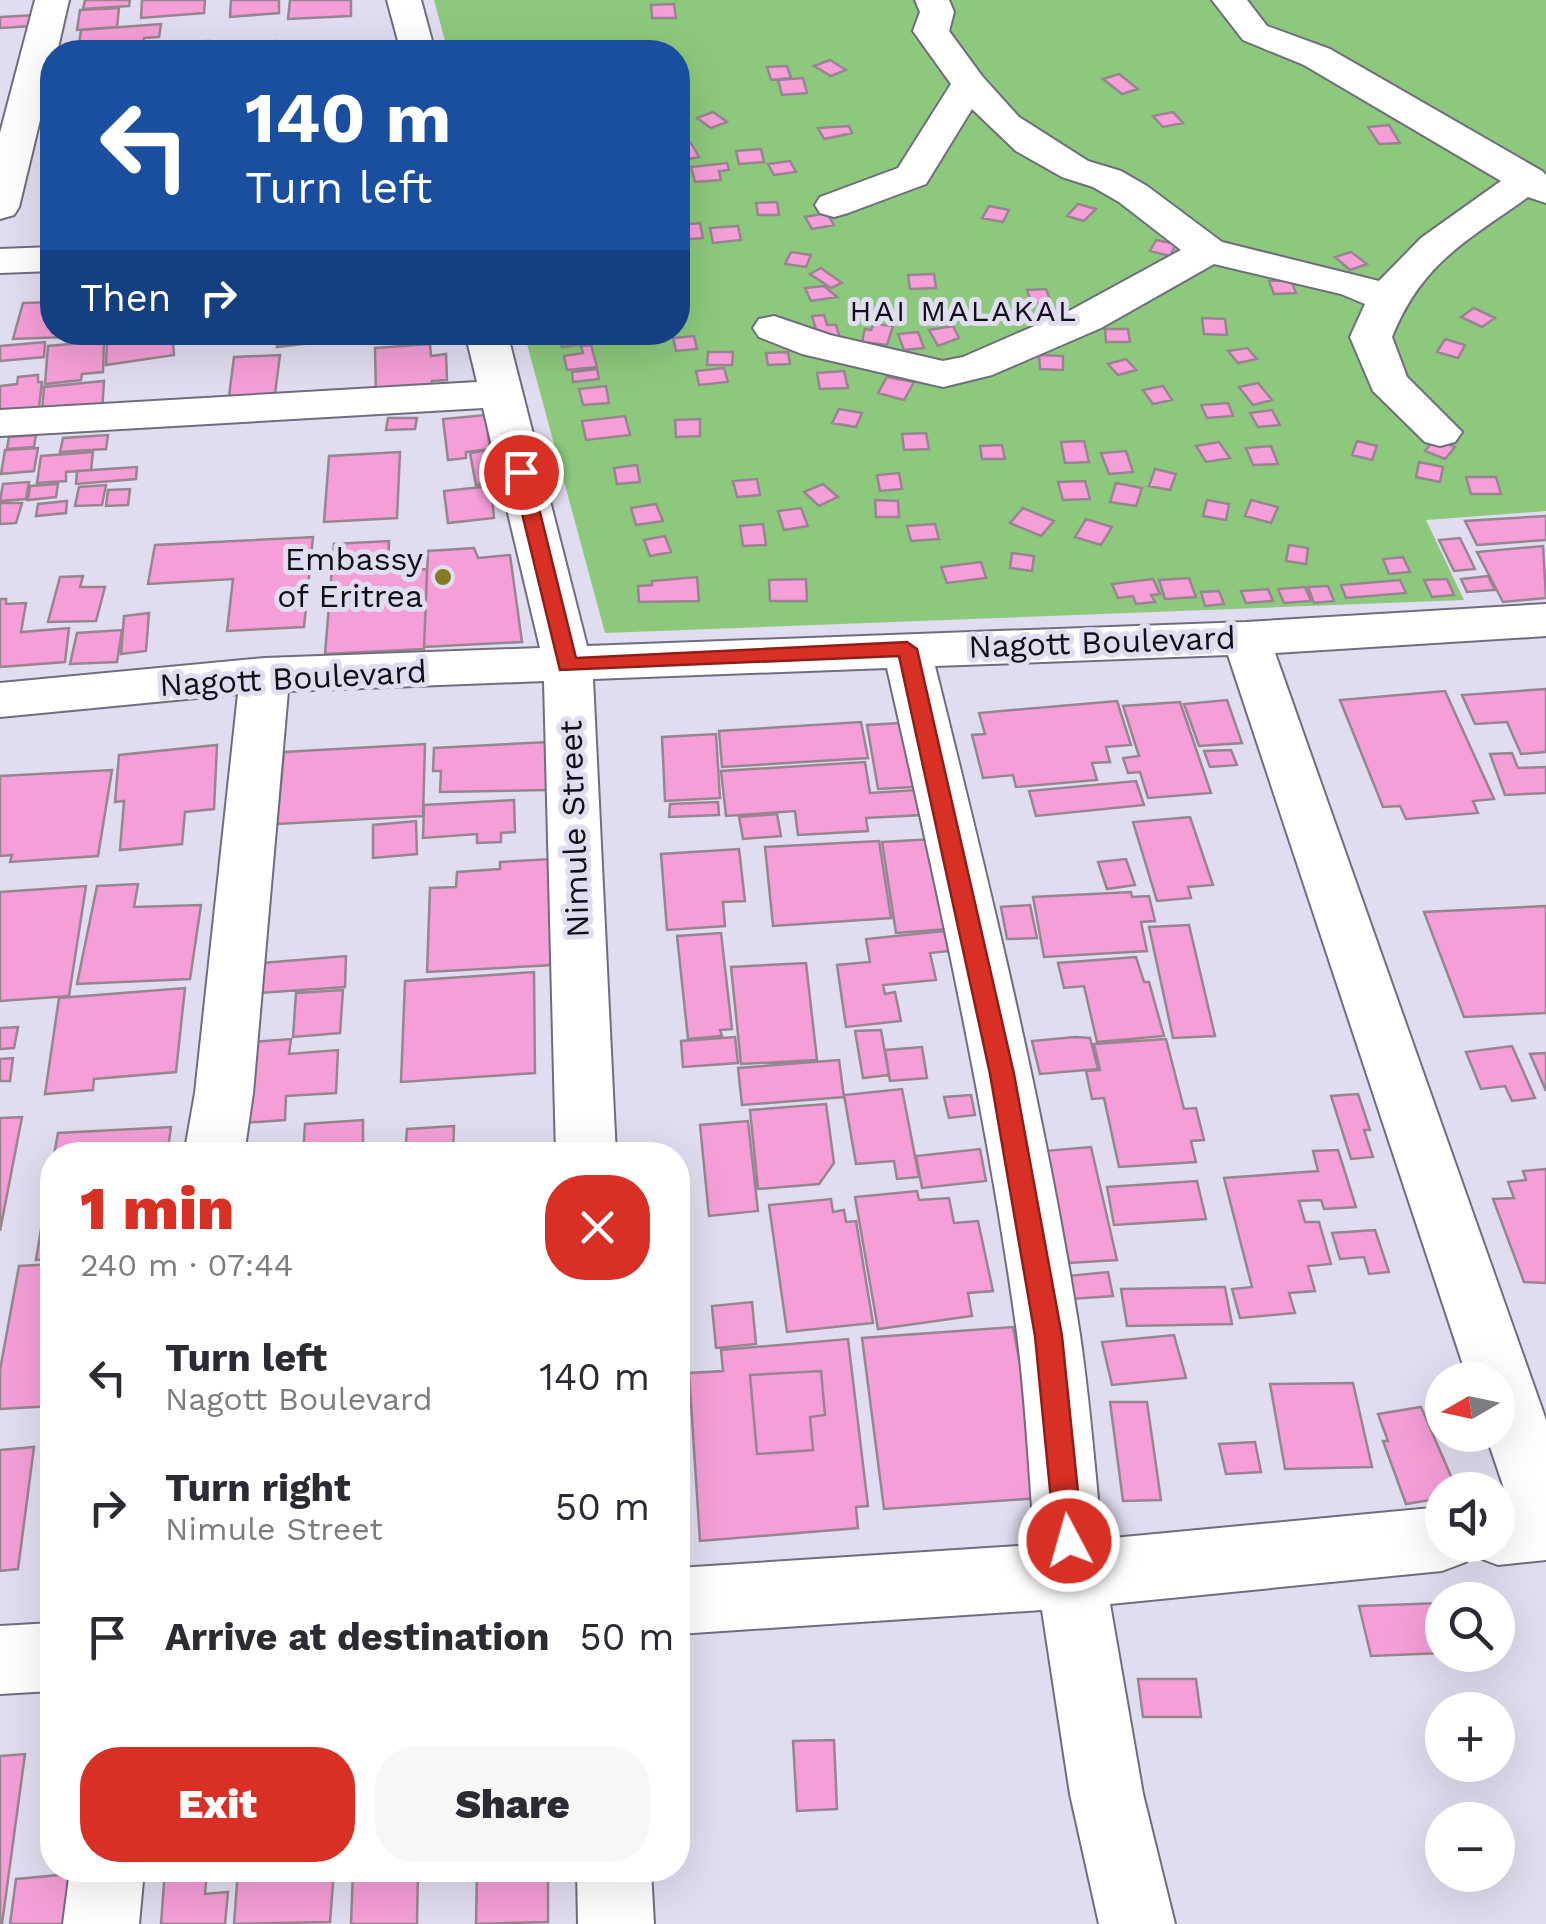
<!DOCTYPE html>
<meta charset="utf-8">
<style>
body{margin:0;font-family:"Work Sans",sans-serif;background:#f7f7f7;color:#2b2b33;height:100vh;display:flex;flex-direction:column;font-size:38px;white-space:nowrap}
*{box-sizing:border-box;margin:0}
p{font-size:32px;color:#7c7c81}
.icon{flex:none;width:55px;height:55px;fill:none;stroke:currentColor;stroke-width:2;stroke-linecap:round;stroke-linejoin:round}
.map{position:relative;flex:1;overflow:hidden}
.drawer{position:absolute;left:40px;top:1142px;width:650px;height:740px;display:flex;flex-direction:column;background:#fff;border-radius:40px;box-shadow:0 10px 40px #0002}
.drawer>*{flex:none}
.banner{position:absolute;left:40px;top:40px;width:650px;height:305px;border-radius:40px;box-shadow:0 10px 40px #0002;background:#1a4fa0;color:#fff;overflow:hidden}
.needle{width:65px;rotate:261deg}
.controls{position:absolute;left:1425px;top:1362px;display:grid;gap:20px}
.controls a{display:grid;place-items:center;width:90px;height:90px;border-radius:50%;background:#fff;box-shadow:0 10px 40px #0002;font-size:50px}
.pin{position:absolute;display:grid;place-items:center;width:85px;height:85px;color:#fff;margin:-42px;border:5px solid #fff;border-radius:50%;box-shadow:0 2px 10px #0007}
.me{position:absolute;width:110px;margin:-55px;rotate:354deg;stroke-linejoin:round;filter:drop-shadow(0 0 8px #0008)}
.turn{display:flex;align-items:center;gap:35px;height:210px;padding:0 40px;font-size:45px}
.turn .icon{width:130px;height:130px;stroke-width:2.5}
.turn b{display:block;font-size:70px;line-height:85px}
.then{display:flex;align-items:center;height:95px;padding:0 40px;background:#0003;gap:20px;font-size:38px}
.round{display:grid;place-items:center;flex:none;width:105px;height:105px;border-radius:40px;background:#f7f7f7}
.overview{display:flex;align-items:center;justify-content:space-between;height:170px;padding:0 40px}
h1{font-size:60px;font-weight:800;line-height:75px;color:#d93025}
.cta{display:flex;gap:20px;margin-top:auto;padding:20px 40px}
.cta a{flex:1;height:115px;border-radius:40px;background:#d93025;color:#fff;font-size:40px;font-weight:800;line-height:115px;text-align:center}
.cta a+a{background:#f7f7f7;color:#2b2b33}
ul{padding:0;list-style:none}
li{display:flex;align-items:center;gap:30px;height:130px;padding:0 40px}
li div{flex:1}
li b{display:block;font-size:38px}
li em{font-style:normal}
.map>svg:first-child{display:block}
</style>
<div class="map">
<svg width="1546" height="1924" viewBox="0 0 1546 1924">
<rect width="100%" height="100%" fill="#e1ddf0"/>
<path fill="#8cc97d" d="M434 0H1546V511L1426 520 1464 600 605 633 524 333 678 332V52H448Z"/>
<path fill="#f59ed7" stroke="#978590" stroke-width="2.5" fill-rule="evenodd" d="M85 0H130L129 6 83 9Z
M142 0H205L204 13 141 18Z
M231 0H279V13L230 17Z
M290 0H351V16L288 19Z
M674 4 676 18H652L651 5Z
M119 8 117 27 77 30 80 10Z
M35 15 33 26 0 28V17Z
M161 24 159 37 144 38 143 48 78 52 81 30Z
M209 41 206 52H134L149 51 150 43Z
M276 41 275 52H214L215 44Z
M830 60 846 70 831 76 814 66Z
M787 66 791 78 771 80 767 67Z
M1119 74 1138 89 1122 94 1103 79Z
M803 78 807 93 782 95 778 80Z
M713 112 727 122 711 128 697 118Z
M1173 112 1183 123 1163 127 1153 116Z
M1389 125 1400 143 1379 144 1368 127Z
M849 126 852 133 824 139 818 128Z
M691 143 699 157 678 161V146Z
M761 149 764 162 739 164 736 151Z
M790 161 796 172 774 175 768 164Z
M727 163 729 170 719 171 721 180 695 182 691 167Z
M777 202 779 215H758L756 203Z
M1078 204 1096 209 1084 221 1067 216Z
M989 206 1009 210 1003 222 982 218Z
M827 213 834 225 812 229 805 217Z
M700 223 703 238 678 240V225Z
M738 226 741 240 713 243 710 228Z
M1156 240 1176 244 1170 256 1150 251Z
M791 252 811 255 806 267 785 264Z
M1351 252 1367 264 1350 270 1335 257Z
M821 268 842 283 831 288 810 274Z
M934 274 936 288 910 289 908 275Z
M1291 280 1296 293 1274 294 1269 281Z
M824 286 837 297 811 301 805 288Z
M1046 289 1051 302 1032 304 1027 290Z
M52 302V332H67L66 337 13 339 23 303Z
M1474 308 1495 318 1482 327 1461 317Z
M824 315 827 325H836L840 338 819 340 812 316Z
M1202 318 1225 319 1227 335 1204 334Z
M874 324 893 326 887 345 862 342 865 329 871 330Z
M953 326 959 338 938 346 929 330Z
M1105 329H1128L1130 342H1106Z
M194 332V340L173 342 174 355 106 365 107 340Z
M277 332H312V343L277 347Z
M582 332 585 344 562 347 559 333Z
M918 332 924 348 904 350 898 334Z
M694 336 697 349 676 351 673 338Z
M1445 339 1465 345 1458 358 1437 352Z
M104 341 103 372 82 374 81 380 45 384 48 346Z
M45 342 44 357 0 361V346Z
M430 344 431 356 446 354 447 380 432 381V395L376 399 375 348Z
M591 345 597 367 567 370 564 356 583 353 581 346Z
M1247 348 1257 359 1238 363 1228 351Z
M708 352H733L732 365H707Z
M788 352 790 364 768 365 766 353Z
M280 355 274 402 228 404 234 357Z
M1039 355 1063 356V370L1040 369Z
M1126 359 1136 370 1118 375 1108 364Z
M724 368 728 382 699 385 696 371Z
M597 369 599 379 573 382 572 372Z
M844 371 848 388 820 389 817 373Z
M38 375V382H42L38 415 0 418V386L17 384 18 377Z
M887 377 914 382 904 400 878 393Z
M104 381 102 412H42L44 387Z
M1258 383 1272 400 1253 405 1239 387Z
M606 386 609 403 583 405 579 389Z
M1163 386 1172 400 1153 404 1143 390Z
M1228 403 1233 416 1207 418 1201 405Z
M839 409 862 413 856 427 832 423Z
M1272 410 1280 425 1258 427 1250 413Z
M485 415 490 449 466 452V458L448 460 443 419Z
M625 416 630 435 586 440 582 421Z
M388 418H417L415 429 386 430Z
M700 419V436L676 437 675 420Z
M926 433 929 449 904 450 902 434Z
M36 435 34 447 7 449 9 437Z
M108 435 106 449 60 452 63 438Z
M1435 439 1455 447 1445 459 1425 451Z
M1084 441 1089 462 1065 463 1061 442Z
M1357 441 1377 446 1372 460 1352 455Z
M1219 442 1230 458 1206 462 1196 446Z
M1002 445 1005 459H982L980 446Z
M1271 446 1278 464 1253 465 1246 448Z
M38 448 34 471 1 474 5 450Z
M490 450 496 483 476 485 470 453Z
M1126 451 1133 472 1109 474 1101 453Z
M93 452 91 470 66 472V481L37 483 41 456Z
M400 452 397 518 324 522 329 456Z
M1419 462 1443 467 1440 482 1416 477Z
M637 465 640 482 617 484 614 468Z
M137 467 136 479 76 484 77 471Z
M1155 469 1176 474 1170 490 1149 486Z
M899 473 902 489 880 491 877 475Z
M1466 477H1496L1501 494H1471Z
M757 479 760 495 737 497 733 481Z
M1085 481 1090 499 1063 500 1058 482Z
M29 482 26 499 0 501 3 484Z
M1116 483 1142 488 1136 506 1110 502Z
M58 484 56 497 28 500 30 486Z
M823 484 838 497 819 506 804 492Z
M106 485 102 505 75 506 79 487Z
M491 486 494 518 448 523 444 491Z
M130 489 128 505 106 506 108 490Z
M875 500 898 501 899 517H876Z
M1207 500 1229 504 1226 520 1203 516Z
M1251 500 1278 507 1271 523 1245 516Z
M67 501 66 513 36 516 38 504Z
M0 503H22L16 523 0 524Z
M656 504 663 521 636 525 631 508Z
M801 508 808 526 784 530 778 511Z
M1023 508 1054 521 1041 536 1010 523Z
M1546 516V540L1477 545 1465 521Z
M1086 519 1112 527 1101 545 1075 537Z
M763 524 766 545 743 546 740 526Z
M935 524 939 539 911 541 907 526Z
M665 536 671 552 650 556 644 540Z
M313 537 304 627 227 631 233 579 148 584 155 545Z
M1460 538 1475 569 1454 571 1439 540Z
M389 541 388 571 427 569 424 649 325 654 334 544Z
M1289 545 1308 548 1306 564 1286 561Z
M1543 546 1546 598 1503 602 1477 552Z
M474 548 478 558 510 555 522 642 424 647 428 551Z
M1012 553 1034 556 1032 571 1010 568Z
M1403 557 1410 572 1389 574 1383 559Z
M981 562 986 578 947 583 941 567Z
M83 576 80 587H105L96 621 48 622 60 577Z
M1488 576 1495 590 1467 592 1461 579Z
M697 577 699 601 639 602 638 586 652 585V581Z
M1189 578 1196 597 1165 599 1159 580Z
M806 579 807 601H770L769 580Z
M1153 579 1160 594 1151 595 1155 602 1136 604 1133 596 1118 598 1112 584Z
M1447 579 1454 595 1432 597 1424 580Z
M1400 580 1406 593 1346 598 1341 585Z
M1328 586 1334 601 1314 603 1308 587Z
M1305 587 1311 601 1284 603 1278 589Z
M1268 589 1273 601 1246 603 1241 591Z
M1219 591 1224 604 1205 606 1201 592Z
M0 599H6V604L26 603 21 632 69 628 65 662 0 667Z
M149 613 146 651 121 654 124 616Z
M122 630 117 662 70 664 77 633Z
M1546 689V752L1521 754 1507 722 1475 724 1462 695Z
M1445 691 1494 799 1473 801 1478 813 1406 819 1400 806 1383 807 1340 700Z
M1227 700 1242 743 1199 746 1184 704Z
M1117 701 1131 745 1106 747 1110 762 1092 763 1097 780 1016 787 1013 775 983 778 972 735 985 734 979 713Z
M1180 702 1211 793 1148 798 1140 772 1128 773 1123 758 1139 756 1123 706Z
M861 722 868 758 722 767 719 731Z
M918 722 930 786 878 789 867 725Z
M716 734 720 798 665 801 662 737Z
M548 742V790L440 792 441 771H433L434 748Z
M425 744 423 816 277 824 284 752Z
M217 745 214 809 185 812 182 844 120 850 124 801 115 802 119 755Z
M1231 750 1237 765 1210 767 1204 751Z
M1512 753 1518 768 1546 767V793L1505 795 1490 754Z
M865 762 870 793 917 790 922 815 866 818 868 831 798 835 795 811 726 816 721 771Z
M112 770 98 856 10 862 12 855 0 856V776Z
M1136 781 1144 805 1036 816 1029 791Z
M514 800 515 832 501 833V842L477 843V834L423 838 424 805Z
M718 802 719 815 669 817 670 804Z
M777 814 781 836 743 839 739 817Z
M1190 817 1213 885 1188 887 1191 898 1157 901 1133 822Z
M416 821 417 854 373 858V825Z
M934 839 949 929 896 933 882 842Z
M879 841 891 918 773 926 765 847Z
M739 849 745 901 723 902 725 926 667 930 661 854Z
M551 859 553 965 427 972 430 888 456 887 457 872 500 869V862Z
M1126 859 1135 885 1107 889 1098 862Z
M138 884 134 907 201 905 190 979 77 984 97 886Z
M86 886 69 996 0 1001V892Z
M1131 892 1132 897 1149 896 1155 921 1141 922 1147 951 1044 957 1033 897Z
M1030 905 1037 938 1007 939 1001 907Z
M1546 906V1013L1464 1017 1424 912Z
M1189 925 1215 1036 1173 1038 1149 927Z
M944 931 949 951 930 953 936 980 883 985 885 994 895 992 901 1021 846 1027 837 965 870 962 866 939Z
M721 933 732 1029 720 1030 722 1036 688 1039 677 936Z
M346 956 345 987 260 993 262 963Z
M1136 957 1144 982H1149L1164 1036 1097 1042 1084 986 1064 988 1058 963Z
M806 963 817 1060 741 1064 731 967Z
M534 972 535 1073 401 1082 405 981Z
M185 988 176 1072 94 1079 93 1090 45 1094 59 998Z
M343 990 340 1033 293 1037 296 993Z
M18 1027 14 1048 0 1049V1028Z
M881 1030 889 1075 863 1078 855 1031Z
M735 1037 738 1063 683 1067 681 1041Z
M1075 1037 1090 1038 1098 1069 1040 1074 1032 1041Z
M291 1039 289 1054 338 1050 336 1093 286 1096 285 1120 243 1123 250 1042Z
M1166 1039 1184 1109 1196 1108 1204 1140 1191 1141 1196 1162 1119 1167 1104 1098 1092 1099 1086 1071 1100 1070 1094 1044Z
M1512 1046 1535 1098 1512 1101 1505 1086 1481 1089 1466 1052Z
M922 1047 927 1078 890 1081 885 1050Z
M1546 1053V1091L1530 1054Z
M13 1058 10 1081H0V1059Z
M839 1060 844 1097 742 1105 738 1068Z
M902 1089 919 1177 897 1179 894 1161 856 1164 844 1095Z
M1358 1094 1370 1130H1364L1373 1157 1351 1159 1331 1096Z
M971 1095 975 1115 949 1118 944 1097Z
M826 1104 834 1163 819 1184 758 1189 750 1110Z
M22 1117 0 1231V1118Z
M363 1120V1153L303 1155 305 1124Z
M748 1121 758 1211 709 1216 700 1125Z
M454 1126 453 1155H405L407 1129Z
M171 1127 167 1155H54L58 1133Z
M1091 1147 1117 1260 1069 1263 1044 1151Z
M980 1149 986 1181 922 1188 916 1156Z
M1338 1150 1356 1207 1324 1209 1321 1200 1299 1201 1305 1222H1319L1331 1264 1308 1266 1315 1291 1289 1293 1295 1313 1240 1318 1232 1289 1252 1287 1224 1178 1318 1171 1313 1151Z
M52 1162V1259L36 1260Z
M1546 1169V1283L1524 1282 1493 1199 1514 1198 1508 1182 1526 1180 1523 1171Z
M1197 1181 1206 1219 1114 1225 1107 1187Z
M917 1191 919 1200 949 1198 954 1223 978 1221 993 1291 968 1293 972 1316 878 1329 855 1197Z
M831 1199 833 1212 844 1210 846 1222 856 1221 873 1323 787 1332 769 1205Z
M1375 1230 1389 1272 1369 1274 1364 1257 1340 1259 1332 1233Z
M52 1264V1406L0 1409V1370L19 1266Z
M1108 1272 1113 1296 1071 1299 1067 1276Z
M1225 1287 1232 1324 1127 1326 1121 1289Z
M752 1302 756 1344 716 1348 712 1306Z
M1013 1327 1020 1364 1034 1363 1040 1498 884 1509 862 1338Z
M1174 1335 1186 1378 1112 1385 1102 1342Z
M848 1339 868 1506 856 1507 858 1528 700 1541 689 1373 723 1371 721 1350ZM821 1371 825 1415 810 1417 813 1450 757 1454 750 1375Z
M821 1371 825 1415 810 1417 813 1450 757 1454 750 1375Z
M1353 1383 1372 1467 1285 1469 1270 1384Z
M1110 1402H1147L1161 1500 1123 1501Z
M1421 1407 1457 1490H1442V1498L1406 1504 1383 1441H1388L1378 1414Z
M1255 1442 1261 1472 1226 1474 1219 1444Z
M34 1447 18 1569 0 1571V1450Z
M1442 1603V1653L1371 1656 1359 1606Z
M1138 1679H1196L1201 1717H1143Z
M834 1740 837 1809 797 1811 793 1741Z
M25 1754 2 1924H0V1756Z
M165 1870H207L205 1894 228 1892 225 1924H161Z
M238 1870H334L330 1922 234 1924Z
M353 1870H418L417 1924H351Z
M477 1870H548V1922L476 1924Z
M71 1874 65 1924H10L16 1879Z"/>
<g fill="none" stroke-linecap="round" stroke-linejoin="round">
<defs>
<path id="minor" d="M35 0H69L57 52H52V70L19 207 14 215 0 219V133Z
M387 0H421L435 52H401Z
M915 0H949L954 12 949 31 982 76 1019 117 1088 161 1121 171 1147 186 1222 242 1379 281 1421 238 1501 181 1304 65 1243 40 1212 0H1247L1267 26 1330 49 1542 171 1546 175V203L1528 197C1465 242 1422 263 1392 337L1407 377 1462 432 1455 442 1440 446 1425 442 1373 391 1350 337 1365 304 1341 294 1214 264 1101 328 992 375 943 387 802 354 759 337 753 328 759 319 774 316 830 335 943 361 963 357 1071 310 1181 250 1119 202 1093 187 1062 177 1016 151 972 109 926 184 848 213 834 217 820 213 815 205 820 197 898 168 951 84 913 31 920 12Z
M52 247V271L0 273V249Z
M465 332H507L587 646 1246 622 1546 604V636L1275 653 1546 1420V1560L1498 1565 1474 1556 1471 1549 1466 1562 1442 1571 1110 1604 1143 1794 1175 1924H1099L1070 1794 1042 1610 678 1634V1568L1035 1545C1029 1474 1026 1403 1017 1333 986 1109 937 888 887 668L593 679 616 1155H556L544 681 288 691 253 1093 244 1155H184L195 1093 238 694 0 717V683L265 658 540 648 483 408 0 436V410L477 382ZM1228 655 1468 1380H1498V1435H1486L1508 1500 1498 1501V1545H1442V1507L1102 1539C1095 1471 1090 1403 1080 1335 1045 1110 990 887 935 666Z
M52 1623V1691L0 1694V1626Z
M70 1870H144L139 1924H63Z
M577 1870H651L654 1924H578Z"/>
</defs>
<use href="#minor" stroke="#706d7e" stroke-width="4"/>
<use href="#minor" fill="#fff" fill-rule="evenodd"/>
</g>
<path fill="#d93025" stroke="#8d1f18" stroke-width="2.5" d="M521 466 530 472 576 658 907 642 917 649 1014 1074 1062 1336 1083 1541 1079 1550 1069 1554 1059 1550 1055 1541 1035 1336 990 1074 899 656 560 670 512 472Z"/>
<circle fill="#847c22" stroke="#e1ddf0" stroke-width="4" cx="443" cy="577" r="10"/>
<g text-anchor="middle" stroke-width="10" stroke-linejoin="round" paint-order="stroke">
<g font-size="30" letter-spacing="2.5" fill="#110f16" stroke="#e1ddf0">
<text x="964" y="321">HAI MALAKAL</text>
</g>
<g font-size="32" fill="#110f16" stroke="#e1ddf0" text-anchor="end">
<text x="423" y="570">Embassy<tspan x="423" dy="37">of Eritrea</tspan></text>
</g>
<g font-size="32" fill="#110f16" stroke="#e1ddf0">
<text transform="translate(1102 642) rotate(-2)" y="11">Nagott Boulevard</text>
<text transform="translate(293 678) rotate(-3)" y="11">Nagott Boulevard</text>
<text transform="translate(574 829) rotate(-92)" y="11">Nimule Street</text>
</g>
</g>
</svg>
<div class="controls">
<a><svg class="needle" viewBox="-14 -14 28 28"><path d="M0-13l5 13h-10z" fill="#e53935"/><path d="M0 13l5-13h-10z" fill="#7c7c81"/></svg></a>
<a><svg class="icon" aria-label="sound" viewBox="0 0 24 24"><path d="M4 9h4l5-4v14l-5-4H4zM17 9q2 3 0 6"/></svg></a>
<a><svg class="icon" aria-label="search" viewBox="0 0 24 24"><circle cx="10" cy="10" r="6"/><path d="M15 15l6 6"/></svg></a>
<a>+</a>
<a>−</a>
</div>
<div class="pin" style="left:521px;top:472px;background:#d93025"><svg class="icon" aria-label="arrive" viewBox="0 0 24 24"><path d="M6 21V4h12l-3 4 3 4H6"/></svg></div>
<svg class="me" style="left:1069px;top:1541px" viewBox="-20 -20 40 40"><circle r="17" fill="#d93025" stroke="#fff" stroke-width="3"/><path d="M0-11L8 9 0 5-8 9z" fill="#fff"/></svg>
<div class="banner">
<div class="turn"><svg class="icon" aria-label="left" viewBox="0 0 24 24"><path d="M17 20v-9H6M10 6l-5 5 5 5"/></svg><div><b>140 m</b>Turn left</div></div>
<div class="then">Then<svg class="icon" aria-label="right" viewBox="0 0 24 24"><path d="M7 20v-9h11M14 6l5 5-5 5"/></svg></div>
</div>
<section class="drawer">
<div class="overview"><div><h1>1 min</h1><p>240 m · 07:44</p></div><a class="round" style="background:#d93025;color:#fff"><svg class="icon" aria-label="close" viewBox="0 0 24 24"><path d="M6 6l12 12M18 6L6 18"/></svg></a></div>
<ul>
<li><svg class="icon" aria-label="left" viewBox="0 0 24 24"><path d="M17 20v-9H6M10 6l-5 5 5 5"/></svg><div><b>Turn left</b><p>Nagott Boulevard</p></div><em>140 m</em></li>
<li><svg class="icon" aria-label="right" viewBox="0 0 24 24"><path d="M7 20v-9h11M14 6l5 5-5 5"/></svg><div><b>Turn right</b><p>Nimule Street</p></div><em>50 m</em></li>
<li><svg class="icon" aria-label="arrive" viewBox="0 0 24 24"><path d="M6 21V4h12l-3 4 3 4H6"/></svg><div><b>Arrive at destination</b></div><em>50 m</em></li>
</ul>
<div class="cta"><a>Exit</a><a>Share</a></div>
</section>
</div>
